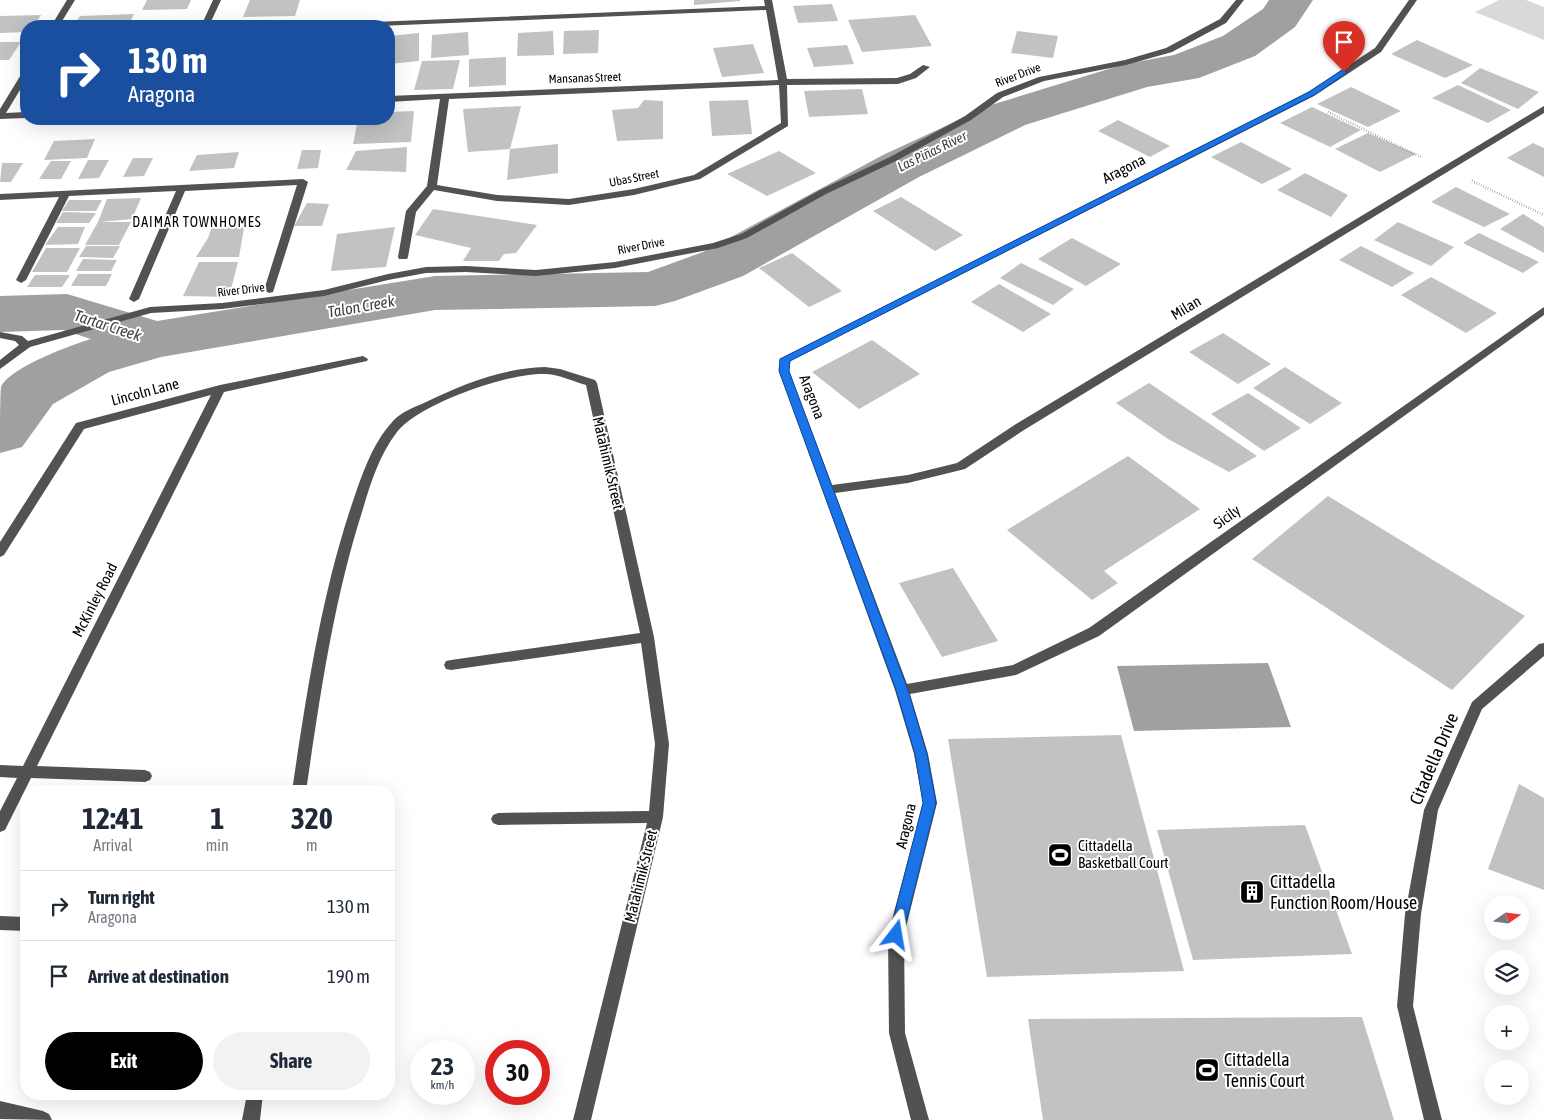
<!DOCTYPE html>
<meta charset="utf-8">
<style>
body{margin:0;font-family:"Asap Condensed",sans-serif;background:#f2f2f3;color:#1f2937;height:100vh;display:flex;flex-direction:column;font-size:19px;white-space:nowrap}
*{box-sizing:border-box;margin:0}
p{font-size:16px;color:#747a83}
.icon{flex:none;width:28px;height:28px;fill:none;stroke:currentColor;stroke-width:2;stroke-linecap:round;stroke-linejoin:round}
.map{position:relative;flex:1;overflow:hidden}
.sheet{position:absolute;left:20px;top:785px;width:375px;height:315px;display:flex;flex-direction:column;background:#fff;border-radius:20px;box-shadow:0 5px 20px #0002}
.sheet>*{flex:none}
.top-card{position:absolute;left:20px;top:20px;width:375px;height:105px;border-radius:20px;box-shadow:0 5px 20px #0002;background:#1a4fa0;color:#fff;overflow:hidden}
.needle{width:32px;rotate:76deg}
.fabs{position:absolute;left:1484px;top:895px;display:grid;gap:10px}
.fabs a{display:grid;place-items:center;width:45px;height:45px;border-radius:50%;background:#fff;box-shadow:0 5px 20px #0002;font-size:25px}
.speed{position:absolute;left:410px;top:1040px;display:flex;gap:10px;font-size:25px;font-weight:700;text-align:center}
.speed>*{display:grid;place-content:center;width:65px;height:65px;border-radius:50%;background:#fff;box-shadow:0 5px 20px #0002;line-height:1}
.speed small{font-size:12px;font-weight:400}
.speed .limit{border:8px solid #d22;background:#fff;color:#111}
.pin{position:absolute;display:grid;place-items:center;width:42px;height:42px;color:#fff;margin:-51px -21px;border-radius:50% 50% 50% 0;rotate:-45deg;box-shadow:0 0 5px #0007}
.pin .icon{rotate:45deg}
.me{position:absolute;width:55px;margin:-28px;rotate:14deg;stroke-linejoin:round;filter:drop-shadow(0 0 4px #0008)}
.turn{display:flex;align-items:center;gap:18px;height:105px;padding:0 25px;font-size:22px}
.turn .icon{width:65px;height:65px;stroke-width:2.5}
.turn b{display:block;font-size:35px;line-height:42px}
.eta{display:flex;justify-content:space-evenly;align-items:center;height:85px;text-align:center}
.eta b{font-size:30px;font-weight:700;line-height:35px}
.button{display:flex;gap:10px;margin-top:auto;padding:10px 25px}
.button a{flex:1;height:58px;border-radius:30px;background:#000;color:#fff;font-size:20px;font-weight:700;line-height:58px;text-align:center}
.button a+a{background:#f2f2f3;color:#1f2937}
ul{padding:0;list-style:none}
li{display:flex;align-items:center;gap:15px;height:70px;padding:0 25px;border-top:1px solid #e0e1e3}
li div{flex:1}
li b{display:block;font-size:19px}
li em{font-style:normal}
.map>svg:first-child{display:block}
</style>
<div class="map">
<svg width="1544" height="1120" viewBox="0 0 1544 1120">
<rect width="100%" height="100%" fill="#fff"/>
<path fill="#d9d9d9" d="M1499 0H1526L1544 7V40L1475 12Z"/>
<path fill="#a0a0a0" d="M1268 663 1291 727 1134 731 1117 666Z"/>
<g fill="none" stroke-linecap="round" stroke-linejoin="round">
<path fill="#a0a0a0" fill-rule="evenodd" d="M1269 0H1313L1295 27 1255 56 1199 78 1147 87 1025 125 919 177 743 276 675 301 655 306 435 310 161 357 109 372 53 404 22 447 0 453C0 442 0 394 1 387 9 368 71 345 91 339L63 330 0 332V296L67 294 157 321 435 276 648 272 703 252 883 155 991 105 1125 64 1174 55 1223 36 1263 9Z"/>
</g>
<path fill="#c2c2c2" d="M147 0H191L187 9 142 10Z
M250 0H300L295 16 243 17Z
M694 0H740V1L694 5Z
M832 4 838 21 798 23 793 6Z
M134 14 128 26H73L80 16Z
M41 15 34 26H26V32L0 33V16Z
M915 15 932 46 862 52 848 20Z
M599 30 598 53 563 54 564 31Z
M553 31 554 55 517 56 518 33Z
M1017 31 1058 36 1053 58 1011 53Z
M468 32 469 55 431 58 432 35Z
M419 33V61L389 64V36Z
M1417 40 1473 65 1445 78 1391 54Z
M0 42H21L9 60H0Z
M753 44 764 73 722 77 713 48Z
M847 45 854 64 814 67 807 48Z
M506 57V85L469 87V59Z
M460 60 453 89 414 90 422 61Z
M1480 68 1539 92 1518 109 1461 83Z
M1458 85 1511 110 1488 123 1432 98Z
M1351 87 1401 111 1368 127 1317 104Z
M862 89 868 114 809 117 804 91Z
M644 100 663 101V139L617 141 612 110 638 108Z
M748 100 752 134 712 136 709 101Z
M521 106 510 149 468 152 463 109Z
M1312 107 1361 130 1330 147 1280 123Z
M414 111 411 142 353 144 358 119H389V112Z
M1118 120 1170 146 1150 157 1098 131Z
M1368 133 1416 154 1380 172 1335 149Z
M95 139 87 158 44 160 54 141Z
M1241 142 1292 169 1262 184 1211 157Z
M1533 143 1544 148V177L1507 158Z
M558 144V173L507 180 510 149Z
M407 147 406 172 346 170 356 151Z
M302 150H321L318 168 297 169Z
M779 151 816 173 767 196 727 174Z
M239 152 234 168 189 171 197 155Z
M133 158H153L144 176 123 177Z
M88 160H109L99 178 78 179Z
M51 161H71L61 179H39Z
M2 163H23L11 182H0Z
M1305 173 1348 195 1331 217 1277 190Z
M1456 187 1510 214 1484 227 1431 202Z
M901 197 963 235 935 251 873 211Z
M141 198 132 219 100 222H131L119 245H85L98 222 107 199Z
M69 200H102L96 211H62Z
M307 203 329 204 322 226H294Z
M433 209 537 225 516 253 504 254 499 261H463L471 248 415 235Z
M63 212 96 213 89 223H56Z
M1523 214 1544 227V253L1500 229Z
M245 222 239 257H196L208 238 213 224Z
M1398 222 1454 247 1431 266 1374 240Z
M58 227H85L78 244 45 245Z
M395 227 386 267 331 271 337 234Z
M1479 233 1539 262 1523 273 1463 243Z
M1072 238 1121 264 1086 286 1038 259Z
M86 246H120L113 258 79 257Z
M1361 246 1414 273 1392 287 1339 260Z
M46 248H80L67 272H32Z
M792 253 842 291 809 307 759 268Z
M83 259 117 260 111 271H76Z
M199 262H238L229 297 183 296Z
M1021 263 1074 289 1053 305 1000 278Z
M78 274H112L106 286H71Z
M35 275H70L62 287H27Z
M1431 277 1497 313 1466 333 1401 295Z
M999 284 1051 314 1023 332 971 302Z
M1223 333 1271 364 1238 384 1189 352Z
M872 340 920 374 859 409 812 372Z
M1285 367 1342 403 1310 424 1253 388Z
M1149 383 1201 418 1257 456 1229 472 1168 439 1116 403Z
M1248 393 1301 428 1264 451 1211 414Z
M1128 456 1200 509 1104 571 1118 583 1092 600 1007 530Z
M1328 496 1525 616 1452 690 1252 559Z
M953 568 998 641 942 657 899 583Z
M1121 735 1184 971 987 977 948 739Z
M1519 784 1544 798V890L1488 869Z
M1305 825 1352 954 1193 960 1157 830Z
M1362 1017 1394 1120H1043L1028 1019Z"/>
<g fill="none" stroke-linecap="round" stroke-linejoin="round">
<path stroke="#747474" stroke-width="2.5" stroke-dasharray="0.5 2" stroke-linecap="butt" d="M1328 112 1421 157
M1472 181 1544 215"/>
<path fill="#525252" fill-rule="evenodd" d="M67 0H75L59 26H51Z
M213 0H221L209 26H201Z
M764 0H772L787 79 897 78 910 74 923 65 930 67 916 78 898 84 787 85 788 126 700 179 634 195 569 205 497 201 434 190 416 212 408 257 407 259H399L398 257 406 211 427 186 440 99 389 102V96L778 80 766 10 379 26H322L323 24 765 6ZM779 85 781 123 694 175 634 189 569 199 497 195 437 185 449 99Z
M1236 0H1244L1226 23 1172 52 1126 65 1044 81 1003 97 971 120 896 161 826 194 747 238 718 248 615 268 536 276 466 272 426 273 388 280 324 296 222 309 151 313 30 347 0 369V360L19 345 15 341 0 338V332L22 336 28 341 150 307 222 303 324 290 388 274 426 267 466 266 536 270 615 262 713 243 741 234 820 190 890 157 965 116 997 93 1039 77 1125 60 1166 48 1220 19Z
M1409 0H1417L1381 52 1314 96 790 361 789 371 832 485 908 475 957 463 1016 424 1544 106V113L1024 430 965 469 908 483 835 493 907 684 1013 665 1089 628 1544 307V315L1099 636 1016 675 910 694 928 754 937 803 904 935 905 1033 929 1120H911L889 1033 888 935 923 803 914 754 895 690 779 371 780 359 1308 92 1375 48Z
M26 70V80L6 113 26 112V118L0 119V109L22 73Z
M303 179 308 182 273 292 269 293 264 290 297 185 185 191 139 299 134 302 129 299 176 191 69 196 26 280 21 283 16 280 59 197 0 200V194Z
M363 356 368 359 367 361 224 392 37 766 145 770 150 772 152 776 150 780 145 782 31 778 5 830 0 832V811L17 778 0 777V765L23 766 211 395 84 429 4 555 0 557V542L76 423 220 385Z
M545 367 560 369 595 380 597 383 654 637 669 744 663 817 591 1120H573L647 823 498 825 493 823 491 819 493 815 498 813 649 811 655 744 641 643 451 670 446 669 444 665 446 661 451 660 640 633 586 385C572 381 560 375 546 374 509 372 419 404 397 432 379 455 370 485 362 512 333 603 320 697 306 791H292C306 697 320 603 349 513 360 481 370 446 393 421 401 412 415 407 426 402 463 384 503 368 545 367Z
M1544 643V656L1482 709 1438 810 1421 914 1413 1006 1442 1120H1424L1397 1006 1405 914 1424 810 1472 702 1539 644Z
M0 916 26 917V931L0 930Z
M247 1094H263L260 1120H242Z
M0 1101 43 1111 49 1114 52 1120 0 1119Z"/>
</g>
<path fill="#1a73e8" stroke="#114b97" d="M1342 70 1348 72 1314 95 790 361 789 371 908 690 927 754 936 803 903 935 901 940 896 942 891 940 889 935 923 803 915 754 896 690 779 371 780 359 1309 92Z"/>
<defs>
<symbol id="stadium-square" viewBox="-11 -11 22 22"><rect x="-9" y="-9" width="18" height="18" rx="4" fill="#000" stroke="#fff"/><path d="M0-5a6.5 5 0 1 0 0 10a6.5 5 0 1 0 0-10ZM-3.5-1.8h7v3.6h-7Z" fill="#fff"/></symbol>
<symbol id="building-square" viewBox="-11 -11 22 22"><rect x="-9" y="-9" width="18" height="18" rx="4" fill="#000" stroke="#fff"/><path d="M-4-6H4V6H1V3H-1V6H-4ZM-2.5-4.3h1.7v1.8h-1.7ZM.8-4.3h1.7v1.8H.8ZM-2.5-1h1.7V.8h-1.7ZM.8-1h1.7V.8H.8Z" fill="#fff"/></symbol>
</defs>
<g fill-rule="evenodd">
<use href="#stadium-square" x="1046" y="841" width="28" height="28"/>
<use href="#building-square" x="1238" y="878" width="28" height="28"/>
<use href="#stadium-square" x="1193" y="1056" width="28" height="28"/>
</g>
<g text-anchor="middle" stroke-width="4" stroke-linejoin="round" paint-order="stroke">
<g font-size="12" fill="#000" stroke="#fff">
<text transform="translate(1018 75) rotate(-21)" y="4">River Drive</text>
<text transform="translate(585 78) rotate(-2)" y="4">Mansanas Street</text>
<text transform="translate(634 178) rotate(-11)" y="4">Ubas Street</text>
<text transform="translate(641 246) rotate(-11)" y="4">River Drive</text>
<text transform="translate(241 290) rotate(-7)" y="4">River Drive</text>
</g>
<g font-size="14" font-style="italic" fill="#414141" stroke="#fff">
<text transform="translate(932 151) rotate(-26)" y="5">Las Piñas River</text>
</g>
<g font-size="14" letter-spacing="1" fill="#000" stroke="#fff">
<text x="197" y="227">DAIMAR TOWNHOMES</text>
</g>
<g font-size="15" fill="#000" stroke="#fff">
<text transform="translate(1124 169) rotate(-27)" y="5">Aragona</text>
<text transform="translate(1186 308) rotate(-31)" y="5">Milan</text>
<text transform="translate(145 392) rotate(-15)" y="5">Lincoln Lane</text>
<text transform="translate(812 397) rotate(69)" y="5">Aragona</text>
<text transform="translate(608 463) rotate(77)" y="5">Matahimik Street</text>
<text transform="translate(1227 517) rotate(-36)" y="5">Sicily</text>
<text transform="translate(95 600) rotate(-63)" y="5">McKinley Road</text>
<text transform="translate(906 826) rotate(-77)" y="5">Aragona</text>
<text transform="translate(641 876) rotate(-76)" y="5">Matahimik Street</text>
</g>
<g font-size="15" fill="#000" stroke="#fff" text-anchor="start">
<text x="1078" y="851">Cittadella<tspan x="1078" dy="17">Basketball Court</tspan></text>
</g>
<g font-size="16" font-style="italic" fill="#414141" stroke="#fff">
<text transform="translate(361 306) rotate(-10)" y="6">Talon Creek</text>
<text transform="translate(108 325) rotate(18)" y="6">Tartar Creek</text>
</g>
<g font-size="18" fill="#000" stroke="#fff">
<text transform="translate(1434 759) rotate(-67)" y="6">Citadella Drive</text>
</g>
<g font-size="18" fill="#000" stroke="#fff" text-anchor="start">
<text x="1270" y="888">Cittadella<tspan x="1270" dy="21">Function Room/House</tspan></text>
<text x="1224" y="1066">Cittadella<tspan x="1224" dy="21">Tennis Court</tspan></text>
</g>
</g>
</svg>
<div class="fabs">
<a><svg class="needle" viewBox="-14 -14 28 28"><path d="M0-13l5 13h-10z" fill="#e53935"/><path d="M0 13l5-13h-10z" fill="#747a83"/></svg></a>
<a><svg class="icon" aria-label="layers" viewBox="0 0 24 24"><path d="M12 4l9 5-9 5-9-5zM3 14l9 5 9-5"/></svg></a>
<a>+</a>
<a>−</a>
</div>
<div class="speed"><div>23<small>km/h</small></div><div class="limit">30</div></div>
<div class="pin" style="left:1344px;top:72px;background:#d93025"><svg class="icon" aria-label="arrive" viewBox="0 0 24 24"><path d="M6 21V4h12l-3 4 3 4H6"/></svg></div>
<svg class="me" style="left:896px;top:935px" viewBox="-20 -20 40 40"><path d="M0-17L14 15 0 8-14 15z" fill="#1a73e8" stroke="#fff" stroke-width="4"/></svg>
<div class="top-card">
<div class="turn"><svg class="icon" aria-label="right" viewBox="0 0 24 24"><path d="M7 20v-9h11M14 6l5 5-5 5"/></svg><div><b>130 m</b>Aragona</div></div>
</div>
<section class="sheet">
<div class="eta">
<div><b>12:41</b><p>Arrival</p></div>
<div><b>1</b><p>min</p></div>
<div><b>320</b><p>m</p></div>
</div>
<ul>
<li><svg class="icon" aria-label="right" viewBox="0 0 24 24"><path d="M7 20v-9h11M14 6l5 5-5 5"/></svg><div><b>Turn right</b><p>Aragona</p></div><em>130 m</em></li>
<li><svg class="icon" aria-label="arrive" viewBox="0 0 24 24"><path d="M6 21V4h12l-3 4 3 4H6"/></svg><div><b>Arrive at destination</b></div><em>190 m</em></li>
</ul>
<div class="button"><a>Exit</a><a>Share</a></div>
</section>
</div>
